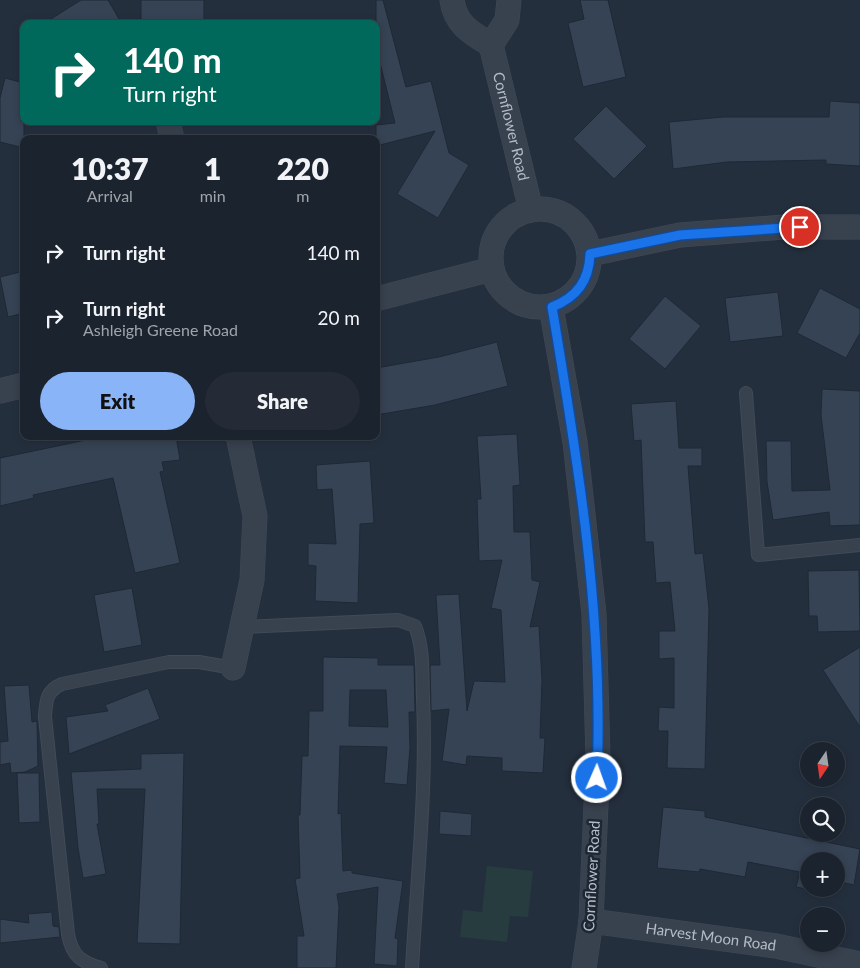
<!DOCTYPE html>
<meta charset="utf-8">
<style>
body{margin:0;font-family:Lato,sans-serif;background:#242b36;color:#f1f3f6;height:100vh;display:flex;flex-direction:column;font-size:19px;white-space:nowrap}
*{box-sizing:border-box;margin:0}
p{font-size:16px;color:#a0a4aa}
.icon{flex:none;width:28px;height:28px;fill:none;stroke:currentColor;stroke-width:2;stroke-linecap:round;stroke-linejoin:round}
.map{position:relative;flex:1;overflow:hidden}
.details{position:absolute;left:20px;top:135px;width:360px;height:305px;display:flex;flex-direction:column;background:#1b232e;border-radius:10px;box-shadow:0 2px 8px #0003,0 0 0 1px #39404a}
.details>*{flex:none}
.banner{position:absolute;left:20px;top:20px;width:360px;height:105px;border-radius:10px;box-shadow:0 2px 8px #0003,0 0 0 1px #39404a;background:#00695c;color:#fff;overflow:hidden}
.needle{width:32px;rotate:193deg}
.controls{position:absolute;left:800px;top:742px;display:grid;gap:10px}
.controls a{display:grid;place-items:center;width:45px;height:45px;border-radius:50%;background:#1b232e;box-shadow:0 2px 8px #0003,0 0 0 1px #39404a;font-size:25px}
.pin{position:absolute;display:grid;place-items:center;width:42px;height:42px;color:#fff;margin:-21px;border:2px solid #fff;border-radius:50%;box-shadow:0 1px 5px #0007}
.me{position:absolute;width:55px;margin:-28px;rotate:2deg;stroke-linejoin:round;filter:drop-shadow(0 0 4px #0008)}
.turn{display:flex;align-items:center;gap:18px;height:105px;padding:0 20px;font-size:22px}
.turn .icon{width:65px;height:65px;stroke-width:2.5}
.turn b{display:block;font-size:35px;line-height:42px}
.eta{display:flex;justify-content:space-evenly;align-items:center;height:85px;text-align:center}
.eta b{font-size:30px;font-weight:800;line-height:35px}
.cta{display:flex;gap:10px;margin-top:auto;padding:10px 20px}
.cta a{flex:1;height:58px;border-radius:30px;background:#8ab4f8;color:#111;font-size:20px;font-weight:800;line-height:58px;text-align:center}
.cta a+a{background:#242b36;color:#f1f3f6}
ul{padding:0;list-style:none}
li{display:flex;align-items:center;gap:15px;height:65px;padding:0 20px}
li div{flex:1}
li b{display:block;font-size:19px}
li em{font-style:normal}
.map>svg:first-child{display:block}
</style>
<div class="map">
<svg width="860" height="968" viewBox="0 0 860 968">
<rect width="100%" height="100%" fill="#242f3e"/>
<path fill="#263c3f" d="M487 866 533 871 528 917 510 916 507 942 460 937 463 910 482 912Z"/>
<path fill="#364354" stroke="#1f2835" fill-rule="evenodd" d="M81 0H108L122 24H43Z
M141 0H204V24H141Z
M376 0H383L406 87 431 81 449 153 469 165 438 218 397 194 435 131 376 146V125L395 123 380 63 376 64Z
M580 0H608L626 77 583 87 568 23 584 19Z
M5 78 24 83V148L0 142V98Z
M830 101 860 103V166L826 164V160L727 162 673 169 669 122 723 117H829Z
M606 106 647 146 614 179 573 139Z
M24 271V313L8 317 0 277Z
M820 288 860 309V333L846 358 797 333Z
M778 292 783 336 730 342 725 298Z
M665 296 701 326 665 369 629 339Z
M497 342 508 386 435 405 376 415V368L439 357Z
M822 389 860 391V525L830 526 829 512 773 520 767 482 766 441H791L792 491 830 490 821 415Z
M676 401 679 448H702V466H688L695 554 703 553 709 609 705 769 667 768 668 731H658L659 707 674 708V658L659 659V631H675L670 582 656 583 653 542H645L641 440 634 441 631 404Z
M517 434 520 485 513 486 514 532H530L532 580 540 582 530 627 539 626 542 680 540 738H545L543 773 502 771V758L467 756 466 765 442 761 449 709 431 711 430 665H440L436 595 459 594 467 711 474 681 505 682 501 610 491 608 502 560 479 561 477 499H481L477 436Z
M105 436H176L180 460 162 462 164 471 160 472 180 563 135 573 113 478 33 495 34 498 0 506V458Z
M370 461 374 523 360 524 358 603 315 601 316 566 308 565V543L336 544 332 489 317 490 316 465Z
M859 570 860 631 818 632 817 616H809L808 571Z
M132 588 142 645 104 652 94 595Z
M860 647V727L823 670Z
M323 657 378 658V665H414L415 712H409L410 748 407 785 384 783 387 747 340 746 338 814 341 813 343 871 352 870V873L403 881 395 938 398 939 397 966 374 964 378 887 337 894 339 907 336 968H297V936H304L295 879 300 878 298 815H300L302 756H308L309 711H323ZM350 690H386L388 727 349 726Z
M29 685 32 722 37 721 38 766 25 772 11 773 10 763 0 765V742L8 741 4 686Z
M148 688 160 719 69 754 66 717 108 711 105 705Z
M184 753 180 944 137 943 145 789H97L99 824H97L106 874 83 878 78 848 71 772 141 769V754Z
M17 773H39L40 822 19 823Z
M663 807 705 811V817L860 849 854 885 836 881V861H809V889H818L817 891 796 887 800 872 748 862 745 877 700 869 699 872 657 868Z
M440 811 472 814 471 836 439 834Z
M52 912 53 926 59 927 60 937 0 943V919L29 923 28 914Z"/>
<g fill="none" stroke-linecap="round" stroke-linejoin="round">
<defs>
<path id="service" d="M746 393 758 555 860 545
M244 627 398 620 415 626C424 649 422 673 423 698 427 788 417 878 412 968
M101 968C81 962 72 956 68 934L45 717C46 701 46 691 62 684L169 662H199L233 668"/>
<g id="minor">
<path id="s1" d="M452 0C455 24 471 33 491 45L531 210"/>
<path d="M491 45 507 20 509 0"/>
<path d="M168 121 172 139"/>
<circle cx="540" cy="258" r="49"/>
<path d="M590 254 680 235 784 227H860"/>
<path d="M376 299 492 269"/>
<path d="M551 307 575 442 594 614 598 758 591 921 584 968"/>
<path d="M0 391 24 385"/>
<path d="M233 668 252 580 255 516 238 436"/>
<path id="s2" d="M591 921 776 946 860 964"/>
</g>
</defs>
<use href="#service" stroke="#414a57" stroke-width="14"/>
<use href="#minor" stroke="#414a57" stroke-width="25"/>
<use href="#service" stroke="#38414e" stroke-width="12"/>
<use href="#minor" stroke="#38414e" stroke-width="24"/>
</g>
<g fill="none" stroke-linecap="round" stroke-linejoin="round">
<defs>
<path id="route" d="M597 778C604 620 578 461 552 307 577 297 589 281 590 254L680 235 800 227"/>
</defs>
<use href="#route" stroke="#114b97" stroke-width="12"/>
<use href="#route" stroke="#1a73e8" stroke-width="9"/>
</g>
<g text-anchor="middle" stroke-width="5" stroke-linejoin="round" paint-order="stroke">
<g font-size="15" fill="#b4bcc9" stroke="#1d2633">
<text dy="5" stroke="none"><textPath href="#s1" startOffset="146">Cornflower Road</textPath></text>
<text transform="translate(592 876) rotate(-87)" y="5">Cornflower Road</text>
<text dy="5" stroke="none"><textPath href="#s2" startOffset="121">Harvest Moon Road</textPath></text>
</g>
</g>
</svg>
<div class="controls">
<a><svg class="needle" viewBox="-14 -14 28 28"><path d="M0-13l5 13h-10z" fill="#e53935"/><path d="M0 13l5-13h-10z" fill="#a0a4aa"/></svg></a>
<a><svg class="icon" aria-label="search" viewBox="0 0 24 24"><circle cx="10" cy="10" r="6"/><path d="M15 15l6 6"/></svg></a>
<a>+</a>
<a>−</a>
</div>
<div class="pin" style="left:800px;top:227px;background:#d93025"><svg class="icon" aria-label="arrive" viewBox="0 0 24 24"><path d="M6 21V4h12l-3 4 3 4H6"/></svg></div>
<svg class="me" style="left:597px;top:778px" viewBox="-20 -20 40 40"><circle r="17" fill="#1a73e8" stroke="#fff" stroke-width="3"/><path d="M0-11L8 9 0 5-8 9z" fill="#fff"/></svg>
<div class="banner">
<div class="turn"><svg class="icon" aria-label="right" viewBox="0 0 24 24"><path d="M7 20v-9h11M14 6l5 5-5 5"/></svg><div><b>140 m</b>Turn right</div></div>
</div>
<section class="details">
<div class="eta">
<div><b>10:37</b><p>Arrival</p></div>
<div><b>1</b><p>min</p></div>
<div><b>220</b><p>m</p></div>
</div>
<ul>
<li><svg class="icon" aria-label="right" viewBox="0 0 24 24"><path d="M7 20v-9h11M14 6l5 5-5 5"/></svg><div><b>Turn right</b></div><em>140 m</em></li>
<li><svg class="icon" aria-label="right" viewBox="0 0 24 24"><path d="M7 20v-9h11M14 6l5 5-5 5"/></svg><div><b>Turn right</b><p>Ashleigh Greene Road</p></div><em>20 m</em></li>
</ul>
<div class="cta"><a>Exit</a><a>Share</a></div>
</section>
</div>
